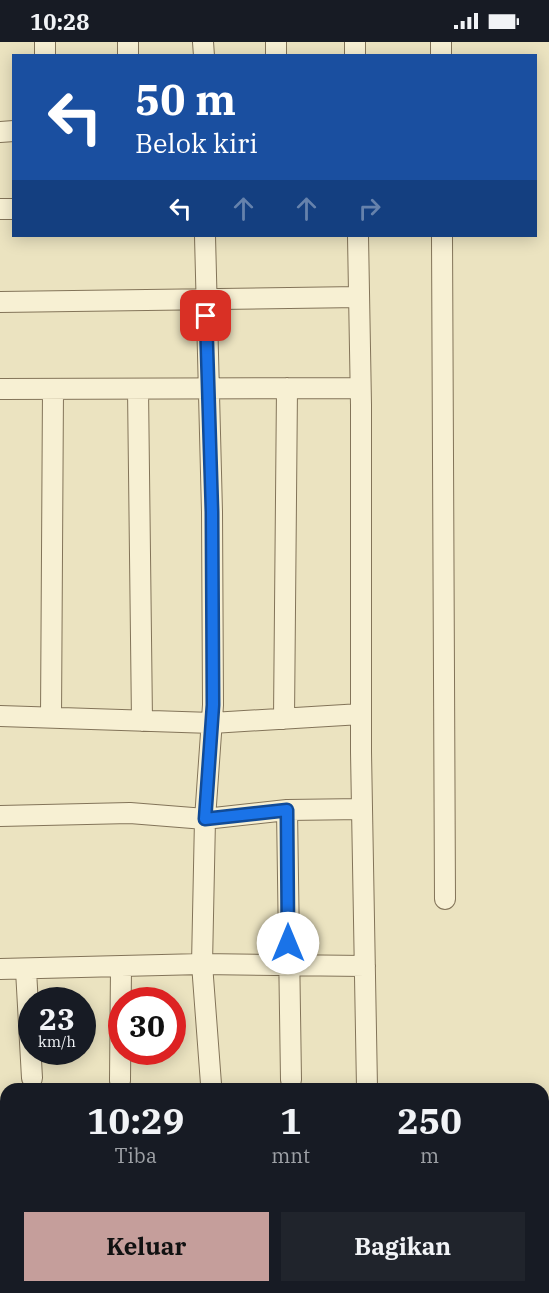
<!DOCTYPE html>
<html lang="id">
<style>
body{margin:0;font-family:"IBM Plex Serif",serif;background:#20242c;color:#f1f3f6;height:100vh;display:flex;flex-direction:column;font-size:22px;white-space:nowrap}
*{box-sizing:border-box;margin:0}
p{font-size:20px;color:#9ea1a6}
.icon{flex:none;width:33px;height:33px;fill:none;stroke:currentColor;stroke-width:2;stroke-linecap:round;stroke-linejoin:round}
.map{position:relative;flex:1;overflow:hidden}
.panel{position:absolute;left:0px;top:1041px;width:549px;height:210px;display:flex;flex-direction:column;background:#171b24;border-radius:18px 18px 0 0;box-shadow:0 3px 15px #0003}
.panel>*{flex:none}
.top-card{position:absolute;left:12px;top:12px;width:525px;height:183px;border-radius:0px;box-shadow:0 3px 15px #0003;background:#1a4fa0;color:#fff;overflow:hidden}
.speed{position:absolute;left:18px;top:945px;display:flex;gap:12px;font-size:30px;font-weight:700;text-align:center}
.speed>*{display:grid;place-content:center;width:78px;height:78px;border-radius:50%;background:#171b24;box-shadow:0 3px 15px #0003;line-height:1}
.speed small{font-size:15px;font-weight:400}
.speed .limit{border:9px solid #d22;background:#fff;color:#111}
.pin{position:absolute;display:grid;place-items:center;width:51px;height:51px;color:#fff;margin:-26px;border-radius:12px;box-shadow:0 3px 9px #0006}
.me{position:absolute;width:66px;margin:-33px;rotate:0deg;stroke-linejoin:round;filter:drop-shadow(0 0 4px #0008)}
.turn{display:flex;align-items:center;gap:21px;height:126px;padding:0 24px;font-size:27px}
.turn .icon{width:78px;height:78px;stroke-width:2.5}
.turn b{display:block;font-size:42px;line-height:51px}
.lanes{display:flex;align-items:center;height:57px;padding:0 24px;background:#0003;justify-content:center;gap:30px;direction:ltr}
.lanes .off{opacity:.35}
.eta{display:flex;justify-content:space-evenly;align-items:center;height:102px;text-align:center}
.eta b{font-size:36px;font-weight:700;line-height:42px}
.cta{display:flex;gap:12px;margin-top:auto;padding:12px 24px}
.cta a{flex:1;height:69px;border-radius:0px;background:#c59e9b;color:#111;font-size:24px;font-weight:700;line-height:69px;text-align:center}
.cta a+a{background:#20242c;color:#f1f3f6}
.status{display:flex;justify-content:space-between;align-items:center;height:42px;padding:0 30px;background:#171b24;direction:ltr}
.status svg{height:16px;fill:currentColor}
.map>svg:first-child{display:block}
</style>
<div class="status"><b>10:28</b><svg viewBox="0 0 49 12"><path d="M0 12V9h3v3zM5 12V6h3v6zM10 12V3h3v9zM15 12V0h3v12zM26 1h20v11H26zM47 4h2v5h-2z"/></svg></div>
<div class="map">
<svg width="549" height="1251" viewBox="0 0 549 1251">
<rect width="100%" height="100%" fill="#ebe3c0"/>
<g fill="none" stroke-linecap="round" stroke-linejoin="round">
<defs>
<path id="minor" d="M45 0V14
M128 0V14
M203 0 204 14
M276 0V14
M355 0V14
M441 0V14
M0 90 14 89
M0 167H14
M205 194 212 470 213 663 205 777 202 922 211 1042
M358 194 361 363V710L367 1046
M442 194 445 857
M0 260 359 255
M0 347 360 346
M138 347 142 679
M0 674 212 681 361 672
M51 675 53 348
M284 677 287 346
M287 768 291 1038
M0 774 130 771 205 777 287 768 362 767
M0 927 202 922 365 924
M26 928 32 1036
M120 1039 121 925
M0 1150 6 1151
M543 1199 549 1200
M0 1200H6
M0 1220 6 1221
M248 1245 305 1251
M429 1245V1251
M458 1245 479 1247 485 1251
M85 1251V1245
M364 1251 365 1245"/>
</defs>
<use href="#minor" stroke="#837459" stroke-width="22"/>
<use href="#minor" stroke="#f7f0d3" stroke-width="20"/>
</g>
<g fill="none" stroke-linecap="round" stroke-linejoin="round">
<defs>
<path id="route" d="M206 274 212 470 213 663 205 777 287 768 288 901"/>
</defs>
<use href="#route" stroke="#114b97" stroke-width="15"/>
<use href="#route" stroke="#1a73e8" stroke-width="10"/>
</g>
</svg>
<div class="speed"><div>23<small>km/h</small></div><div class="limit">30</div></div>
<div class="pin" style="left:206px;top:274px;background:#d93025"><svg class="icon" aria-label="arrive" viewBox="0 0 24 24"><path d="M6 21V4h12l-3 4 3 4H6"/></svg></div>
<svg class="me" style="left:288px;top:901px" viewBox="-20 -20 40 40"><circle r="19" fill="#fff"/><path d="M0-13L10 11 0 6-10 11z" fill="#1a73e8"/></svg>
<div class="top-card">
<div class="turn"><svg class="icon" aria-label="left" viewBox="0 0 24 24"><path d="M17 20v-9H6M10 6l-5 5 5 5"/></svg><div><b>50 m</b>Belok kiri</div></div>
<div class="lanes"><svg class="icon" aria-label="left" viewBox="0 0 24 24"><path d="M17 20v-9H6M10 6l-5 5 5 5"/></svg><svg class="icon off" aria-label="ahead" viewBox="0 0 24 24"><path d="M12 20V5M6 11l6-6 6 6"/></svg><svg class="icon off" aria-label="ahead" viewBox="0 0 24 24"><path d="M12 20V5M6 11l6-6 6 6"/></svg><svg class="icon off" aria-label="right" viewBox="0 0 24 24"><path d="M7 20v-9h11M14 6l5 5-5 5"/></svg></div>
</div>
<section class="panel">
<div class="eta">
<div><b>10:29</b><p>Tiba</p></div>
<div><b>1</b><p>mnt</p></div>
<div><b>250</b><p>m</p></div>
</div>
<div class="cta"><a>Keluar</a><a>Bagikan</a></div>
</section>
</div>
